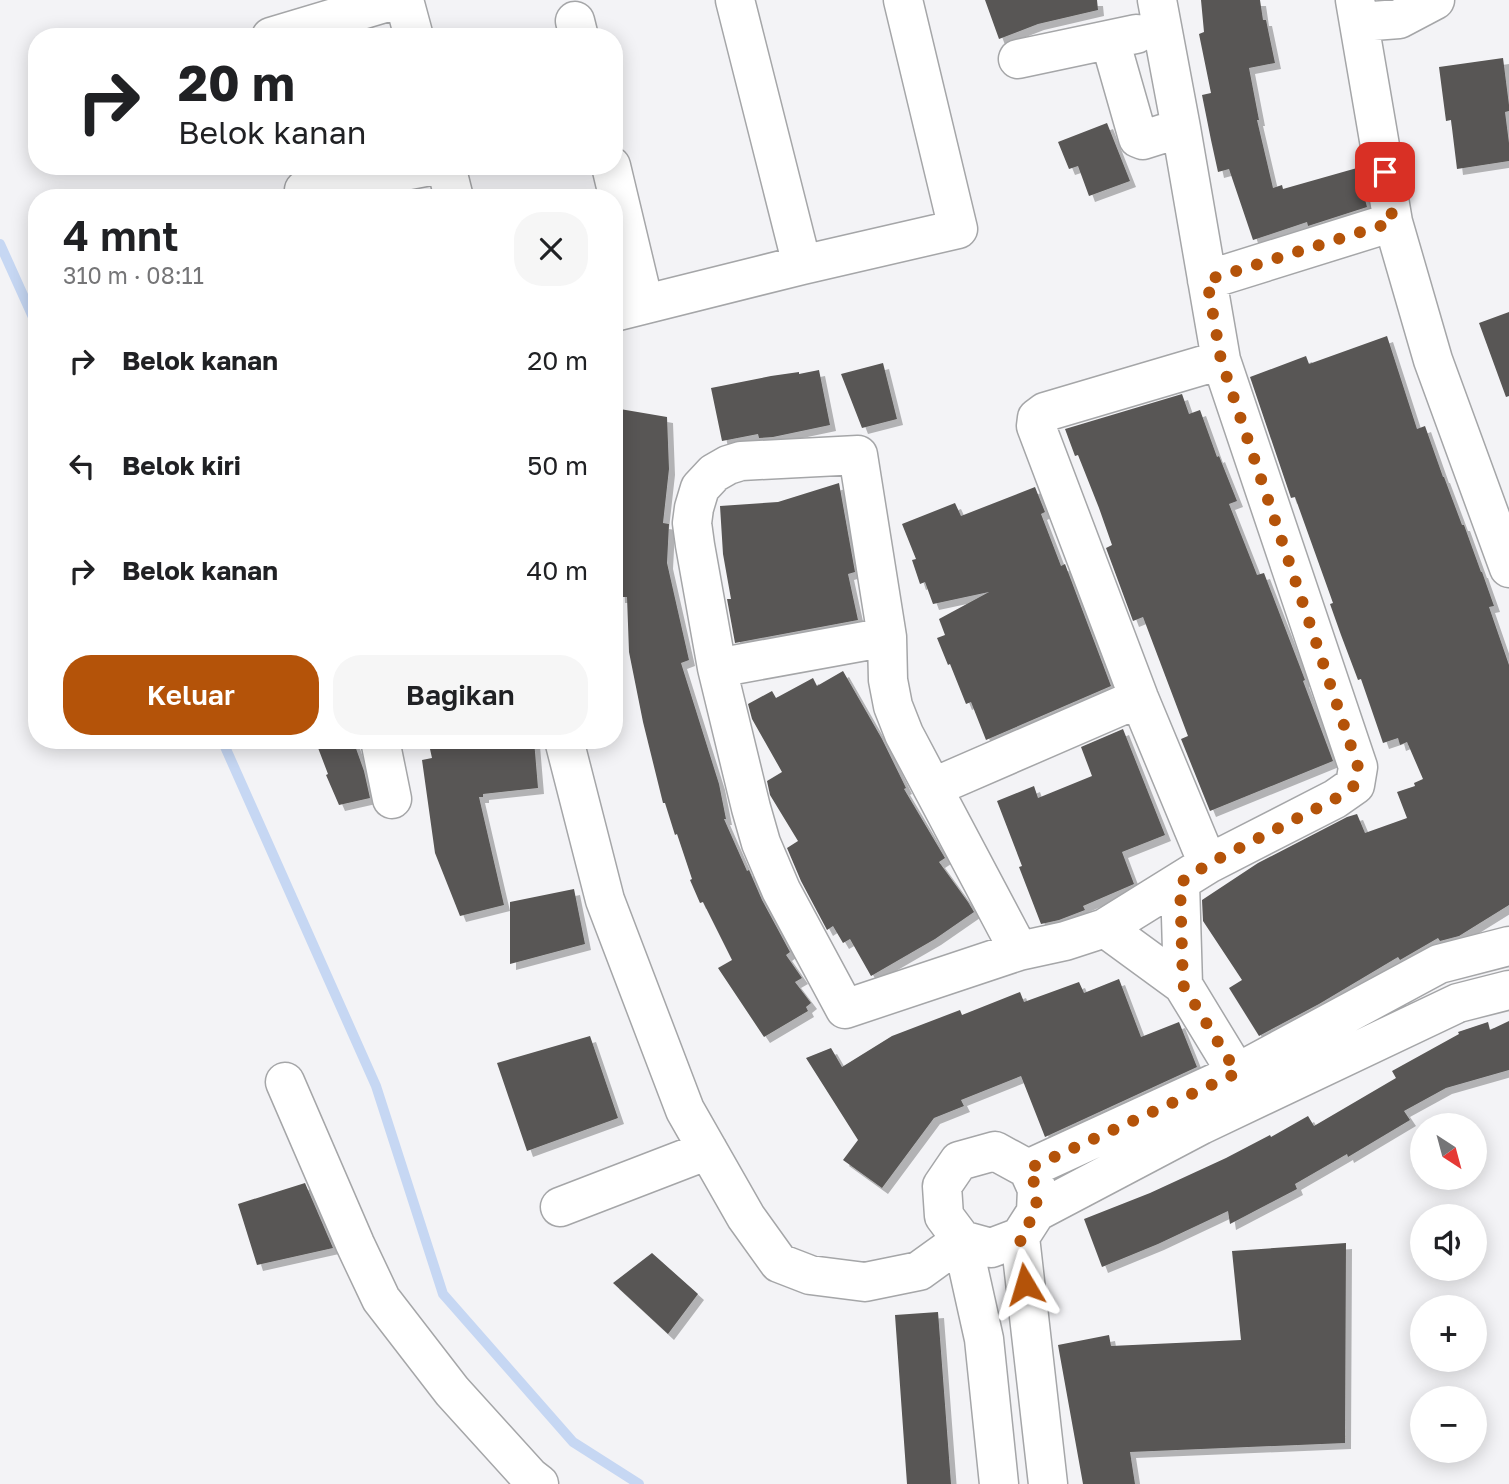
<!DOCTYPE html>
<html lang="id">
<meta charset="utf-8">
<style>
body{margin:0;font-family:"Golos Text",sans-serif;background:#f6f6f6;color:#202124;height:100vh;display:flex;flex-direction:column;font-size:26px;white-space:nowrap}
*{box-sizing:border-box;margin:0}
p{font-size:23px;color:#757577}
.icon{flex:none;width:38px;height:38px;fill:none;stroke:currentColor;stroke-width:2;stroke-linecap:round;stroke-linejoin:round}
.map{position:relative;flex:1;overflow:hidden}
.sheet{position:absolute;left:28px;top:189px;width:595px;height:560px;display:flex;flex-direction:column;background:#fff;border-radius:28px;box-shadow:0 4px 18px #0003}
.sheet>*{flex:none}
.top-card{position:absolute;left:28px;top:28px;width:595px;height:147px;border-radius:28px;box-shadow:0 4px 18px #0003;background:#fff;color:#202124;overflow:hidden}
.needle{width:46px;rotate:144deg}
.fabs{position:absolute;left:1410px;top:1113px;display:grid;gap:14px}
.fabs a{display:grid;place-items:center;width:77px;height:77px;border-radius:50%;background:#fff;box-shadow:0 4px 18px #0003;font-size:35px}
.pin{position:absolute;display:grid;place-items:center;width:60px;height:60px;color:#fff;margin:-30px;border-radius:14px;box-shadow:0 4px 10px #0006}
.me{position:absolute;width:77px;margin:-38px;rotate:353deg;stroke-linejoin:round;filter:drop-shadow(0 0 5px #0008)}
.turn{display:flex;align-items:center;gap:24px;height:147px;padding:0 35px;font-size:32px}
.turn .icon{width:91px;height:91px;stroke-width:2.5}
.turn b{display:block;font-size:49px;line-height:60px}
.round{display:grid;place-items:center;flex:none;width:74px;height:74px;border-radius:28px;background:#f6f6f6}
.headline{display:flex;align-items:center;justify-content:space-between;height:119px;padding:0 35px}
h1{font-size:42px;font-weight:600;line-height:52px}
.primary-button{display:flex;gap:14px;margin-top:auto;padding:14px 35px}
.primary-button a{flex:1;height:80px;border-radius:28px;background:#b45309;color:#fff;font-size:28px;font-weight:600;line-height:80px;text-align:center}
.primary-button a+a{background:#f6f6f6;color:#202124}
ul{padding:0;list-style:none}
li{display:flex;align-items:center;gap:21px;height:105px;padding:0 35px}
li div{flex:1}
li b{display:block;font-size:26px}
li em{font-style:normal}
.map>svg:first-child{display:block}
</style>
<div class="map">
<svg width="1509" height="1484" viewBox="0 0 1509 1484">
<defs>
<filter id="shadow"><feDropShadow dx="6" dy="6" stdDeviation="0" flood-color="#0004"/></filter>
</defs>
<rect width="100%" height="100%" fill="#f3f3f6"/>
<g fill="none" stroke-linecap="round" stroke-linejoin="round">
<path stroke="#c6d7f3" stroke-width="10" d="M0 244 37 326
M222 740 376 1086 443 1294 573 1442 639 1484"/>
</g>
<path fill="#585654" filter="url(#shadow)" d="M985 0H1097L1098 10 1038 24 999 39Z
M1201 0H1260L1263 20H1266L1275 63 1249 68 1259 120H1257L1273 188 1282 185 1283 189 1357 168 1367 207 1308 226 1307 222 1253 240 1229 169 1218 172 1211 140 1202 95 1211 93 1199 34 1204 32Z
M1503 58 1509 105V111L1505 112 1509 143V161L1457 169 1451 120 1446 121 1439 67Z
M1107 123 1130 181 1089 196 1078 166 1069 169 1058 142Z
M1509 312V396L1506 397 1479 323Z
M1387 336 1417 429 1425 426 1443 477H1444L1462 525H1464L1481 572H1482L1494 606 1489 607 1509 665V905L1459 936 1440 941 1438 938 1400 960 1398 957 1319 1004 1259 1036 1229 988 1242 980 1203 921 1202 900 1258 863 1347 817 1357 814 1365 833 1407 818 1397 792 1415 786 1414 783 1423 779 1407 742 1400 745 1398 738 1383 743 1361 679 1358 680 1341 635 1330 604 1333 603 1295 497 1291 498 1250 377 1306 356 1309 364Z
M883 363 897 419 862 428 841 374Z
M819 370 830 425 773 437 759 438 758 434 722 441 711 388 771 376 799 372V374Z
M1182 394 1189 414 1200 410 1217 457 1219 456 1237 501 1229 504 1257 575 1264 573 1305 680 1303 681 1333 761 1210 811 1181 739 1188 736 1143 617 1133 621 1106 548 1112 545 1099 508 1078 455 1075 456 1065 429Z
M614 408 667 417 669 469 663 523 669 524 667 563 689 660 681 663 719 784 726 819H724L747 871 749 870 762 900 790 952 786 955 802 978 795 982 811 1003 806 1007 808 1011 764 1037 718 968 732 960 703 902 700 903 690 880 692 879 677 834 675 835 665 803H663L643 722 629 652 627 597H619L616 539 617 512H615L621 443 614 441Z
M839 483 855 572 848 574 858 620 735 643 727 599H731L723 554 720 506 778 502Z
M1035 487 1045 512 1041 514 1061 566 1065 564 1111 686 986 740 971 702 966 704 950 664 948 665 937 638 945 635 939 619 989 592 933 604 925 582 920 584 912 560 916 559 902 524 955 503 961 516Z
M843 671 882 739 906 788 904 789 945 858 939 862 968 902 974 912 935 939 871 976 850 939 843 943 833 926 827 930 801 881 787 848 798 841 770 795 767 781 782 772 752 719 748 704 772 691 776 698 813 678 817 686Z
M1123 729 1165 835 1122 852 1134 884 1083 906 1085 910 1059 920 1041 924 1019 867 1022 866 997 801 1034 786 1038 798 1092 776 1081 747Z
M315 740H353L364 771 370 798 339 805 326 775 328 774Z
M428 740H534L538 788 483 794V797H479L504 905 460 916 435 853 422 760 432 758Z
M574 889 585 944 510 964V902Z
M1119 979 1141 1037 1179 1022 1197 1067 1045 1137 1021 1076 961 1100 964 1106 934 1118 882 1188 843 1160 858 1140 806 1058 831 1048 842 1067 892 1036 960 1010 962 1015 1020 992 1024 1002 1079 982 1084 993Z
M1509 1021V1070L1446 1088 1404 1111 1410 1120 1348 1157 1347 1154 1295 1184 1297 1189 1230 1224 1228 1211 1158 1244 1102 1267 1084 1219 1150 1193 1226 1158 1270 1135 1271 1137 1308 1116 1314 1126 1396 1078 1392 1071 1459 1034 1458 1032 1488 1022 1490 1030Z
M590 1036 618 1118 527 1151 497 1063Z
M305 1183 333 1248 257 1265 238 1204Z
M1346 1243 1345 1443 1130 1452 1135 1484H1083L1058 1345 1109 1335 1111 1346 1241 1340 1232 1251Z
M652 1253 698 1294 668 1334 613 1283Z
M938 1312 951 1484H907L895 1315Z"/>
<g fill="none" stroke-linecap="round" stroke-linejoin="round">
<defs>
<path id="minor" d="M404 0 414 37
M735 0 802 265
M1355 0 1393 222 1433 360 1509 568
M575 21 579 37
M1360 22 1399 19 1435 0
M271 37 394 0
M1110 40 1138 138 1143 140 1181 128
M1018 59 1136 34
M446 166 454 198
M611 166 644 304
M304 190 430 166
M1207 280 1393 222
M614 312 802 265 958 229 903 0
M717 668 887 637
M380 740 392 799
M564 740 605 900 685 1110 746 1217 779 1263 810 1275 865 1282 919 1271 962 1240 984 1339 999 1484
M934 787 1139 698
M1208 864 1139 698 1036 426 1037 418 1045 412 1221 360
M1180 883 1183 985
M1105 928 1183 985 1250 1095
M1019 951 904 734 893 706 888 680 887 637 858 455 741 461 728 465 714 473 700 488 694 508 692 523 695 545 717 668 751 808 761 843 781 890 845 1009 1019 951 1065 941 1105 928 1208 864 1335 799 1355 785 1358 767 1221 360 1181 128 1157 0
M285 1082 355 1244 381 1299 452 1391 530 1477 539 1484
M1028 1169 1237 1073 1439 964 1509 946
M560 1207 708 1150
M1036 1212 1201 1125 1458 1003 1509 990
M1020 1237 991 1248 962 1240 944 1216 942 1186 959 1161 995 1151 1028 1169 1037 1189 1036 1212 1020 1237 1048 1484"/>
</defs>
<use href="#minor" stroke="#a5a6a8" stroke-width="41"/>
<use href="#minor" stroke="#fff" stroke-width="38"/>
</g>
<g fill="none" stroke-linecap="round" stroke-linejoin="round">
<path stroke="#b45309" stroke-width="12" stroke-dasharray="0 21.6" d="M1025 1284 1020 1237 1036 1212 1037 1189 1028 1169 1237 1073 1183 985 1180 883 1208 864 1335 799 1355 785 1358 767 1221 360 1207 280 1393 222 1385 172"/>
</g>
</svg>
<div class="fabs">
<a><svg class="needle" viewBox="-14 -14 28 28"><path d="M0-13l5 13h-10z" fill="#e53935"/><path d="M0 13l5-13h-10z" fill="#757577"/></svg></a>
<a><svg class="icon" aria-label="sound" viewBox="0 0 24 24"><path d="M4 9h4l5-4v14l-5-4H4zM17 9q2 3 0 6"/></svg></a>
<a>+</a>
<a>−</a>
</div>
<div class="pin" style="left:1385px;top:172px;background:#d93025"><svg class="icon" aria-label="arrive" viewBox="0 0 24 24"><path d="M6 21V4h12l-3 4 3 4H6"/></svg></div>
<svg class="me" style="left:1025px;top:1284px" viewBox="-20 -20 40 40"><path d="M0-17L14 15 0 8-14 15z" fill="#b45309" stroke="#fff" stroke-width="4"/></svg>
<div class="top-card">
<div class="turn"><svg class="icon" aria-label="right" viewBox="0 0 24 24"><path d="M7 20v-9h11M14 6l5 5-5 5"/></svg><div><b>20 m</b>Belok kanan</div></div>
</div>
<section class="sheet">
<div class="headline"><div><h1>4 mnt</h1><p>310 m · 08:11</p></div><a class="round"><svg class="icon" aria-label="close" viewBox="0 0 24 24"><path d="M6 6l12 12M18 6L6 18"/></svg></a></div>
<ul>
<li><svg class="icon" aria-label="right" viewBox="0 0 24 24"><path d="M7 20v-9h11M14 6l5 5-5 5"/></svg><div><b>Belok kanan</b></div><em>20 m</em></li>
<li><svg class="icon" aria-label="left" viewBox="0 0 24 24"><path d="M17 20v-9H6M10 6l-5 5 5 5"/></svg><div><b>Belok kiri</b></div><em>50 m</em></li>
<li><svg class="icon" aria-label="right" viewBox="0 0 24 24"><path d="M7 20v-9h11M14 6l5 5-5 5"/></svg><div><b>Belok kanan</b></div><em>40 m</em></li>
</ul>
<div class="primary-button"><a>Keluar</a><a>Bagikan</a></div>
</section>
</div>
